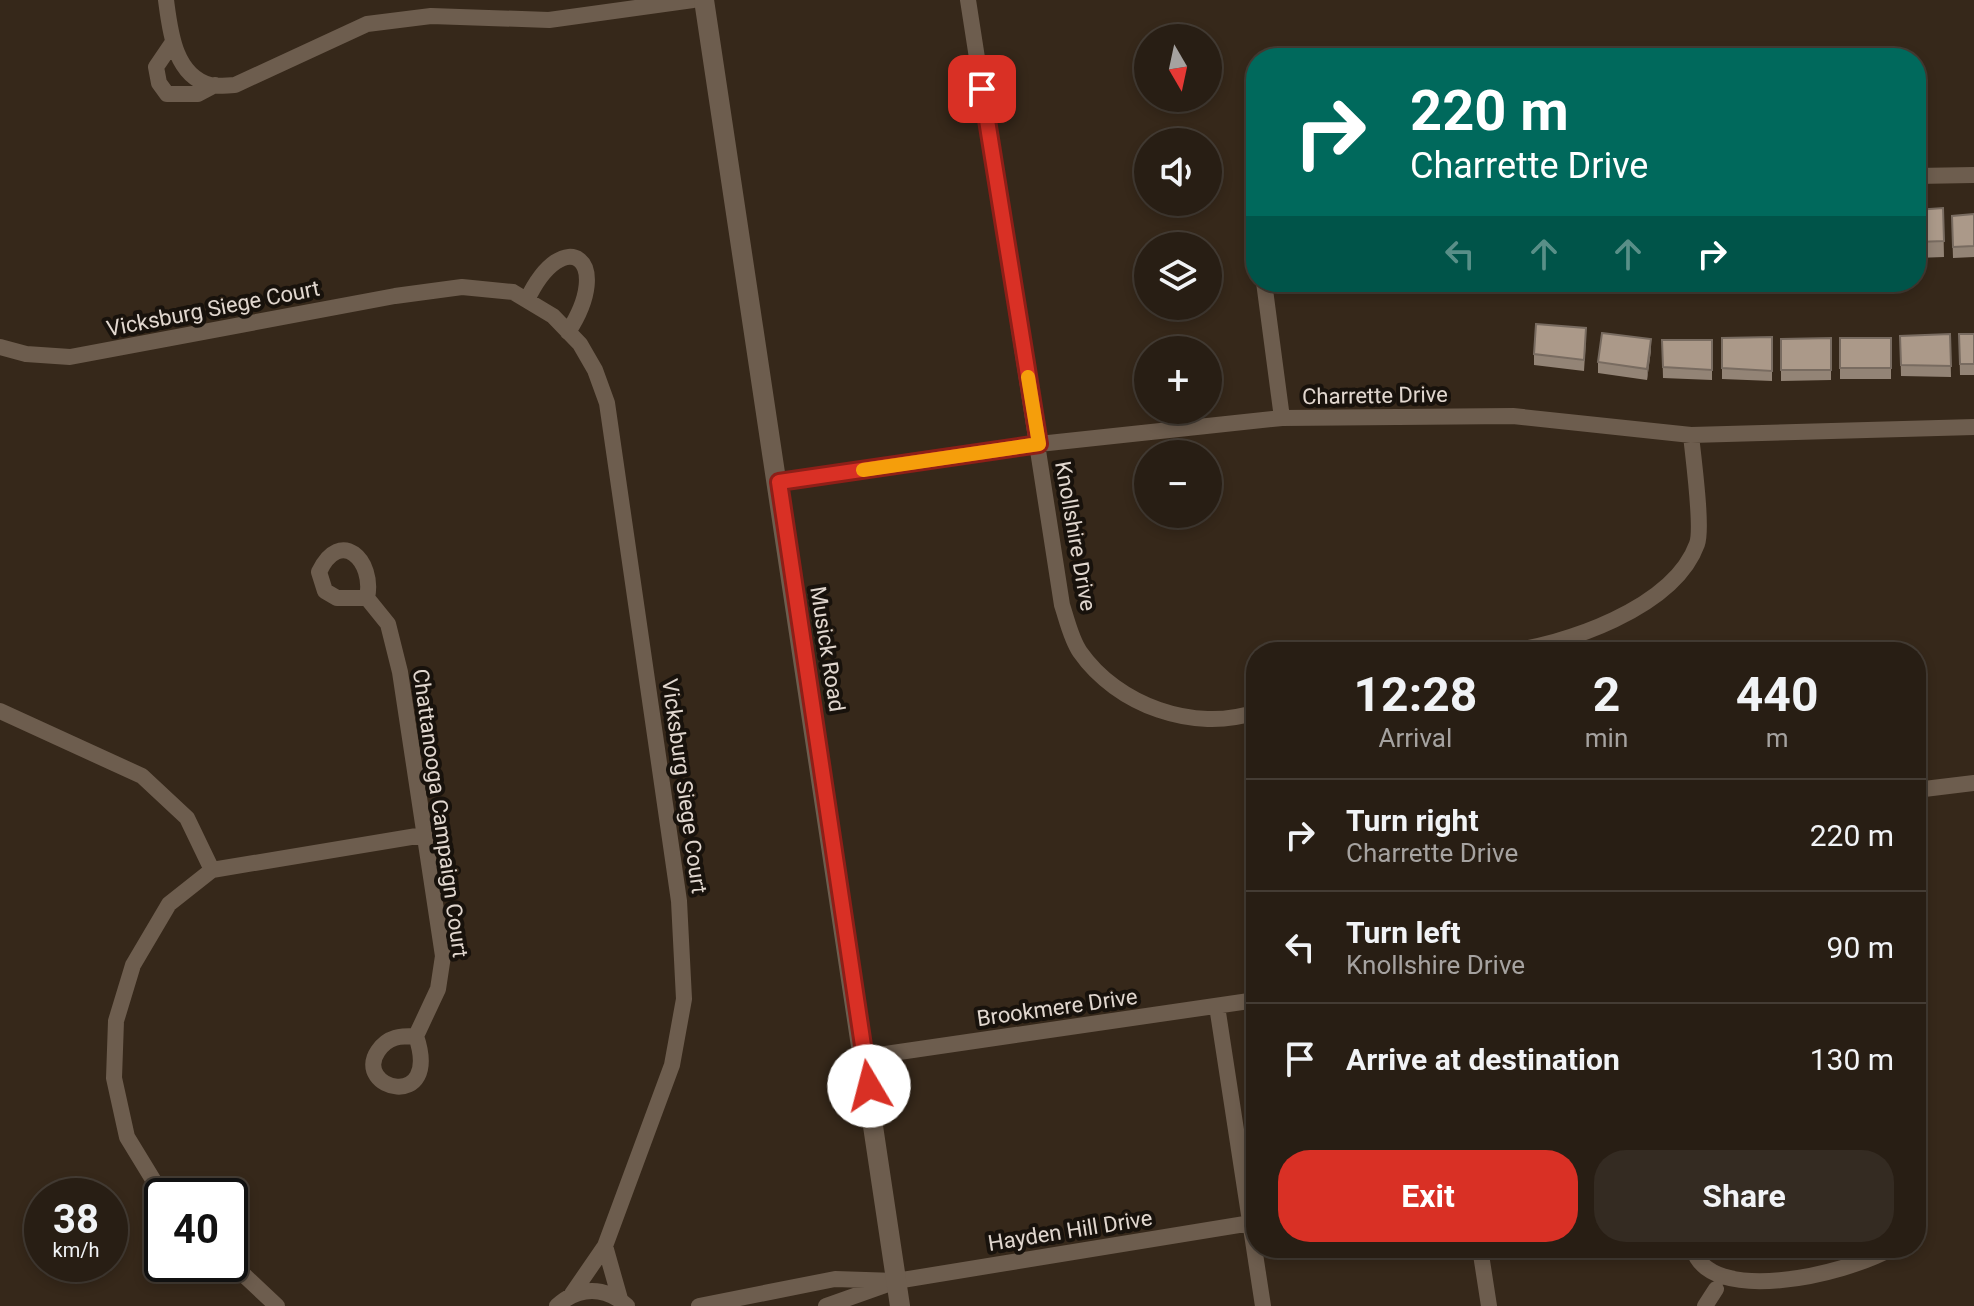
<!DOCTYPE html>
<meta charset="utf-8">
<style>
body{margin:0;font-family:Roboto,sans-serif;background:#342b22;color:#f1f3f6;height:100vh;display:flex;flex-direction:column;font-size:30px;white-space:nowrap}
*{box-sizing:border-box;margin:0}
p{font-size:26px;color:#a5a2a0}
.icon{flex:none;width:44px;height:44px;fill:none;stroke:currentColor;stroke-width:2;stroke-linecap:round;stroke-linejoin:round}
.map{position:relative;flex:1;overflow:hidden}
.panel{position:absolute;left:1246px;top:642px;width:680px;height:616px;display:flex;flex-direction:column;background:#281e14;border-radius:32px;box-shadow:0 4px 12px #0003,0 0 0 2px #443c34}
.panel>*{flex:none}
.guide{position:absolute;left:1246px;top:48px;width:680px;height:244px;border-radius:32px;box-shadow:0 4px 12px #0003,0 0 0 2px #443c34;background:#00695c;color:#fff;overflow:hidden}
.needle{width:52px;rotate:171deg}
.controls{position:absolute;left:1134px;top:24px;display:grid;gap:16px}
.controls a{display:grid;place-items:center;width:88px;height:88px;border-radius:50%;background:#281e14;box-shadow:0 4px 12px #0003,0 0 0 2px #443c34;font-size:40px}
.speed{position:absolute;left:24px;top:1178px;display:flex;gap:16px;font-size:40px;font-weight:700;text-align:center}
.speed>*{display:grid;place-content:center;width:104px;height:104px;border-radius:50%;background:#281e14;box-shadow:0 4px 12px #0003,0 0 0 2px #443c34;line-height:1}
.speed small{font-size:20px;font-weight:400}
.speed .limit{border:4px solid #111;border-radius:12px;background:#fff;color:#111}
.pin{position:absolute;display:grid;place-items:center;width:68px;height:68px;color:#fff;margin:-34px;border-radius:16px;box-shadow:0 4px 12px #0006}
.me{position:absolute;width:88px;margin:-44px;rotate:352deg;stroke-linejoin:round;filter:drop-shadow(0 0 6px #0008)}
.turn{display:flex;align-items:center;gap:28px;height:168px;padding:0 32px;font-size:36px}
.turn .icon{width:104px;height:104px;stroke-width:2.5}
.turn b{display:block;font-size:56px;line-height:68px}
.lanes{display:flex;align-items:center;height:76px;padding:0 32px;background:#0003;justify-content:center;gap:40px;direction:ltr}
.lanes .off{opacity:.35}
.eta{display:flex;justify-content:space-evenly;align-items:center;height:136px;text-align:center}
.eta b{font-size:48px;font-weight:700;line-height:56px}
.primary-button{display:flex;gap:16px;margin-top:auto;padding:16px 32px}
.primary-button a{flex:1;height:92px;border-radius:32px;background:#d93025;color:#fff;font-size:32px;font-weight:700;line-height:92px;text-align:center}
.primary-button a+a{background:#342b22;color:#f1f3f6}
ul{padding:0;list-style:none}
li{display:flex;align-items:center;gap:24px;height:112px;padding:0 32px;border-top:2px solid #443c34}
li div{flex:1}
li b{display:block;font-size:30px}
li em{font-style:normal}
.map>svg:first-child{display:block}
</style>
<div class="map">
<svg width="1974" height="1306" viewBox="0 0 1974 1306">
<rect width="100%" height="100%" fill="#36281a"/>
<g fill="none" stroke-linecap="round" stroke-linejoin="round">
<path stroke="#6d5d4e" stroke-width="16" d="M166 0C170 30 174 75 210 85 217 87 228 85 235 85L367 24 431 16 549 20 693 0
M968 0 1062 605C1067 620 1071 639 1080 652 1117 705 1194 733 1256 712
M173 42 156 67 159 83 167 94H198L215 85
M1916 176 1974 175
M1256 204V222
M1264 282 1282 418
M527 300C564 222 615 260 568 332
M0 347 26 354 70 357 395 296 462 287 513 292 553 316 580 344 595 370 607 403 679 901 684 999 672 1065 605 1246 572 1294
M779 482 1039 444 1282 418 1513 416 1691 435 1974 427
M367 598C375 560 340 527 319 572L325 591 337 598H367L388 624 400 672 443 956 438 989 416 1036C442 1113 352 1089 378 1051 388 1036 401 1036 416 1036
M1501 652C1564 646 1674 608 1697 544 1703 528 1693 456 1691 435
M0 711 142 776 187 818 212 870
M1916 790 1974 783
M1217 1006 1263 1306
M865 1057 1256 1000
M163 1196 127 1137 114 1078 116 1021 133 965 169 904 212 870 423 835
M605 1246 620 1299
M1480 1248 1489 1306
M1693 1248C1708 1306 1843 1276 1892 1248
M230 1262 277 1306
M557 1306C579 1286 605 1286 627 1306
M699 1306 835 1279 896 1281 1251 1223
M826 1306 891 1283
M1705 1306 1716 1289"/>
<path stroke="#6d5d4e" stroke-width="20" d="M704 0 900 1306"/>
</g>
<path fill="#938476" d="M1943 208 1944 257 1916 258V210Z
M1974 214V257L1953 258 1952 226Z
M1950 334 1951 377 1901 376 1900 336Z
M1959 334H1974V375H1960Z
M1772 337V381L1722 379V338Z
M1831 338V380L1781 381V339Z
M1840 338H1891V379H1840Z
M1586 339 1584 371 1534 365V354Z
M1662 340H1712V380L1663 378Z
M1651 350 1647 380 1598 373V362Z"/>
<path fill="#786b60" d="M1651 339V350L1647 380V369Z"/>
<path fill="#ab9989" stroke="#786b60" stroke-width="2" d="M1943 208 1944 241 1916 242V210Z
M1974 214V246L1953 247 1952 216Z
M1536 324 1586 328 1584 360 1534 354Z
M1602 333 1651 339 1647 369 1598 362Z
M1950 334 1951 366 1901 365 1900 336Z
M1959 334H1974V364H1960Z
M1772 337V371L1722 368V338Z
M1831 338V370H1781V339Z
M1840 338H1891V368H1840Z
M1662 340H1712V370L1663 367Z"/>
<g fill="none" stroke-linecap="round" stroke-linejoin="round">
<defs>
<path id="route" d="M869 1086 779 482 1039 444 982 89"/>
</defs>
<use href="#route" stroke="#8d1f18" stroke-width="20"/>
<use href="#route" stroke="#d93025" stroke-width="14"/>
<path stroke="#f59e0b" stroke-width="14" d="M863 470 1039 444 1028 377"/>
</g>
<g text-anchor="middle" stroke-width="8" stroke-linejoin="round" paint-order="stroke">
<g font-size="22" fill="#e1d7cf" stroke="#18120c">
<text transform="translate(213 308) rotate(-11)" y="8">Vicksburg Siege Court</text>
<text transform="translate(1375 395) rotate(-1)" y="8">Charrette Drive</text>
<text transform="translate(1076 536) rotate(80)" y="8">Knollshire Drive</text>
<text transform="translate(828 649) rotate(81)" y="8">Musick Road</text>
<text transform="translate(685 786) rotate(82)" y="8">Vicksburg Siege Court</text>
<text transform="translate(441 813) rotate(82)" y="8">Chattanooga Campaign Court</text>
<text transform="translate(1057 1007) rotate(-8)" y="8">Brookmere Drive</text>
<text transform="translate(1070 1230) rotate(-9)" y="8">Hayden Hill Drive</text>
</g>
</g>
</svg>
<div class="controls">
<a><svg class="needle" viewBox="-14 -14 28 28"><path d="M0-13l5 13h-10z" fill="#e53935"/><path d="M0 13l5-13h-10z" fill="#a5a2a0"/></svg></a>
<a><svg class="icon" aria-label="sound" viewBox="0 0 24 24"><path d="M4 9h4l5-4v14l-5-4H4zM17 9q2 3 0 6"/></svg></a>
<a><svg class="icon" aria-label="layers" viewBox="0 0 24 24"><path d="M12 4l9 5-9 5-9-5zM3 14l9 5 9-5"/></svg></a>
<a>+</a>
<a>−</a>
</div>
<div class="speed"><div>38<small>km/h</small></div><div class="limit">40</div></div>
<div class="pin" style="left:982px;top:89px;background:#d93025"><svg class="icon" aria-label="arrive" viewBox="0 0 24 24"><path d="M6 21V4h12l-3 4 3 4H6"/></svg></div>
<svg class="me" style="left:869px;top:1086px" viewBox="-20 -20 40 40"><circle r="19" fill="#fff"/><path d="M0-13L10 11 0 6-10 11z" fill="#d93025"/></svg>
<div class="guide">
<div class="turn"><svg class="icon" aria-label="right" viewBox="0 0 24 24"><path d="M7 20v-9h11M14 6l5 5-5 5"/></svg><div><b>220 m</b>Charrette Drive</div></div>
<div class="lanes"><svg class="icon off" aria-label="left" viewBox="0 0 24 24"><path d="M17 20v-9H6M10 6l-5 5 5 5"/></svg><svg class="icon off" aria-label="ahead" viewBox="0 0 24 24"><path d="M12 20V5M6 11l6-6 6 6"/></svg><svg class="icon off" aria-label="ahead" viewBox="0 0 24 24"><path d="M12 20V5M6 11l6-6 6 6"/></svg><svg class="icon" aria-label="right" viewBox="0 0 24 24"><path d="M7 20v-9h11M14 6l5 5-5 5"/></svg></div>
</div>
<section class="panel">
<div class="eta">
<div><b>12:28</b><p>Arrival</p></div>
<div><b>2</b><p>min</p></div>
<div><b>440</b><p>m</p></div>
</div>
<ul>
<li><svg class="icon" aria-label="right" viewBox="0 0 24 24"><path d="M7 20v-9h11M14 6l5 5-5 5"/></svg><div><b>Turn right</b><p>Charrette Drive</p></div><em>220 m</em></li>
<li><svg class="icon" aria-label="left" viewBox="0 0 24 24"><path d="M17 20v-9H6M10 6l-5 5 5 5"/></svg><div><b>Turn left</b><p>Knollshire Drive</p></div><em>90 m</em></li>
<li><svg class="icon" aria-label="arrive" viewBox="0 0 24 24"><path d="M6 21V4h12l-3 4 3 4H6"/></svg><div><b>Arrive at destination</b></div><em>130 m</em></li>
</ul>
<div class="primary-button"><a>Exit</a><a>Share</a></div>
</section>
</div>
